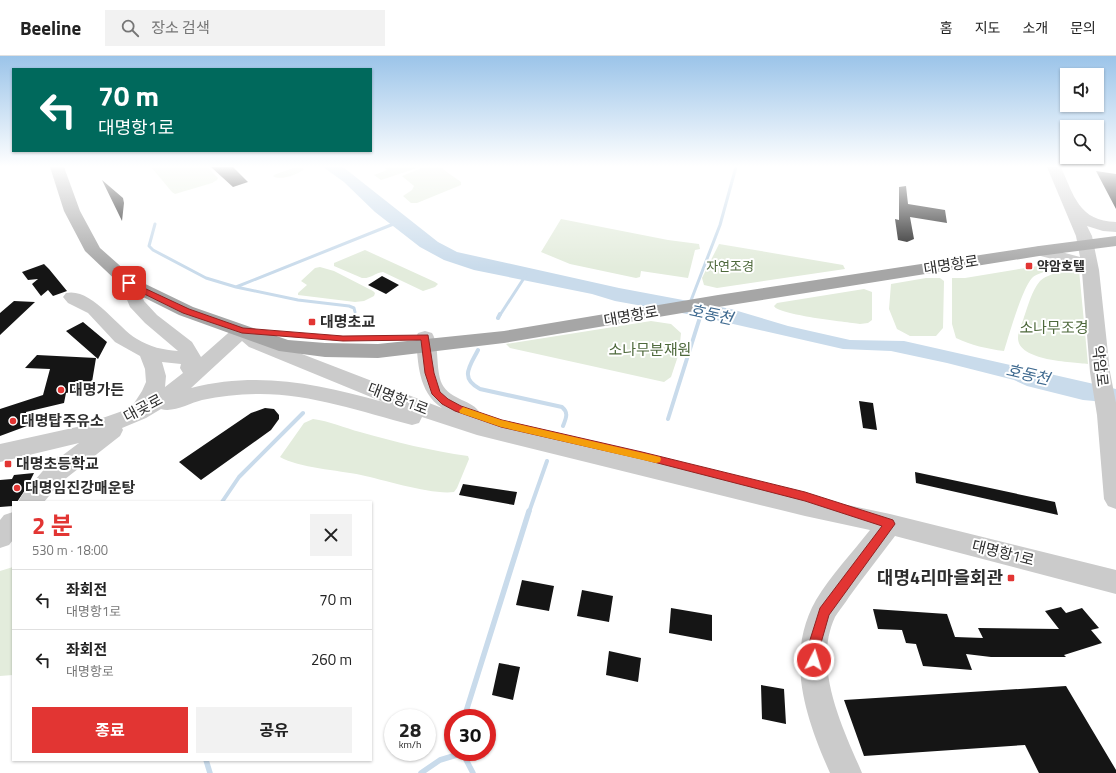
<!DOCTYPE html>
<html lang="ko">
<meta charset="utf-8">
<style>
body{margin:0;font-family:"Titillium Web","Noto Sans KR",sans-serif;background:#f2f2f2;color:#222;height:100vh;display:flex;flex-direction:column;font-size:15px;white-space:nowrap}
*{box-sizing:border-box;margin:0}
p{font-size:13px;color:#767676}
.icon{flex:none;width:22px;height:22px;fill:none;stroke:currentColor;stroke-width:2;stroke-linecap:round;stroke-linejoin:round}
.map{position:relative;flex:1;overflow:hidden}
.details{position:absolute;left:12px;top:445px;width:360px;height:260px;display:flex;flex-direction:column;background:#fff;border-radius:0px;box-shadow:0 1px 3px #0004}
.details>*{flex:none}
.banner{position:absolute;left:12px;top:12px;width:360px;height:84px;border-radius:0px;box-shadow:0 1px 3px #0004;background:#00695c;color:#fff;overflow:hidden}
.tools{position:absolute;left:1060px;top:12px;display:grid;gap:8px}
.tools a{display:grid;place-items:center;width:44px;height:44px;border-radius:0px;background:#fff;box-shadow:0 1px 3px #0004;font-size:20px}
.speed{position:absolute;left:384px;top:653px;display:flex;gap:8px;font-size:20px;font-weight:700;text-align:center}
.speed>*{display:grid;place-content:center;width:52px;height:52px;border-radius:50%;background:#fff;box-shadow:0 1px 3px #0004;line-height:1}
.speed small{font-size:10px;font-weight:400}
.speed .limit{border:6px solid #d22;background:#fff;color:#111}
.pin{position:absolute;display:grid;place-items:center;width:34px;height:34px;color:#fff;margin:-17px;border-radius:8px;box-shadow:0 2px 6px #0006}
.me{position:absolute;width:44px;margin:-22px;rotate:5deg;stroke-linejoin:round;filter:drop-shadow(0 0 3px #0008)}
.turn{display:flex;align-items:center;gap:14px;height:84px;padding:0 20px;font-size:18px}
.turn .icon{width:52px;height:52px;stroke-width:2.5}
.turn b{display:block;font-size:28px;line-height:34px}
.round{display:grid;place-items:center;flex:none;width:42px;height:42px;border-radius:0px;background:#f2f2f2}
.head{display:flex;align-items:center;justify-content:space-between;height:68px;padding:0 20px}
h1{font-size:24px;font-weight:700;line-height:30px;color:#e23533}
.cta{display:flex;gap:8px;margin-top:auto;padding:8px 20px}
.cta a{flex:1;height:46px;border-radius:0px;background:#e23533;color:#fff;font-size:16px;font-weight:700;line-height:46px;text-align:center}
.cta a+a{background:#f2f2f2;color:#222}
ul{padding:0;list-style:none}
li{display:flex;align-items:center;gap:12px;height:60px;padding:0 20px;border-top:1px solid #e0e0e0}
li div{flex:1}
li b{display:block;font-size:15px}
li em{font-style:normal}
header{display:flex;align-items:center;gap:24px;box-sizing:border-box;height:56px;padding:0 20px;background:#fff;border-bottom:1px solid #e0e0e0}
header strong{font-size:19px}
nav{display:flex;gap:22px;margin-inline-start:auto;font-size:14px}
.search{width:280px;height:36px;background:#f2f2f2;display:flex;align-items:center;gap:10px;box-sizing:border-box;padding:0 14px;border-radius:0px;color:#767676;font-size:15px}
.map>svg:first-child{display:block}
</style>
<header>
<strong>Beeline</strong>
<div class="search"><svg class="icon" aria-label="search" viewBox="0 0 24 24"><circle cx="10" cy="10" r="6"/><path d="M15 15l6 6"/></svg>장소 검색</div>
<nav><a>홈</a><a>지도</a><a>소개</a><a>문의</a></nav>
</header>
<div class="map">
<svg width="1116" height="717" viewBox="0 0 1116 717">
<rect width="100%" height="100%" fill="#fff"/>
<path fill="#e3ecdc" d="M151 111H207L218 122 217 124 212 127 175 138 172 136Z
M296 111H300L304 113C298 119 279 125 273 120L276 118Z
M383 111H420L381 124 374 119 387 114Z
M424 111H440L461 126V129L417 147H411L403 140 412 134 414 130 402 120Z
M561 163 668 184 699 188 700 193 695 194 688 222 641 215 640 221 636 222 570 208 541 196Z
M719 188 843 209 845 213 717 232 704 229 702 222Z
M365 194 435 226 438 228 435 231 423 235 383 216C375 217 370 223 362 222L334 210V207Z
M1057 204 1065 205 1079 214 1088 308C1072 306 1018 305 1018 282 1018 275 1022 268 1024 261 1028 250 1032 234 1040 225 1046 219 1056 218 1062 213Z
M1044 209 1051 212C1045 217 1037 217 1032 222 1022 233 1009 279 1004 295 987 293 971 289 956 282L952 268V222H965Z
M320 211 334 215 373 235 375 237 374 240 364 245 355 246 298 239V237L307 229 301 225 315 212Z
M926 222H940L944 225 943 272 936 280H910L897 273 889 253 891 228Z
M864 233 872 236V264L868 267 860 268C847 266 778 259 774 250L777 247Z
M651 265 671 268 681 277 679 297 671 321 664 326 510 292 506 288Z
M313 363C329 365 345 372 360 376 396 386 431 395 468 400L469 403 457 432 454 436C431 439 385 424 361 419 338 414 299 412 280 401L304 367Z
M13 511V619L0 620V515Z"/>
<path fill="#c9dbeb" d="M323 111H343L438 186 457 196 619 232 731 253 788 270 850 284 904 285 1116 333V347L1083 344 1027 330 1014 324 947 307 891 295 843 293 698 260 615 245 592 238 474 214 444 204 420 191 375 156 344 126Z"/>
<g fill="none" stroke-linecap="round" stroke-linejoin="round">
<path stroke="#c9dbeb" stroke-width="3" d="M155 168 149 190 153 194 206 222 236 231 396 167
M236 231 298 244 349 250 354 252 355 256
M690 247 720 169 736 111
M500 259 526 219
M700 259 701 257"/>
<path stroke="#c9dbeb" stroke-width="4" d="M498 262 500 258
M478 294C470 310 459 322 480 333L562 351C569 357 566 362 563 370
M668 363 701 258
M222 446 239 421 303 357
M529 456 547 405"/>
<path stroke="#c9dbeb" stroke-width="5.5" d="M464 662 529 455
M462 696 473 717
M206 704 210 717
M421 717 440 704 463 697"/>
</g>
<path fill="#151515" d="M211 111H233L248 126 233 131Z
M1096 115 1116 118V153Z
M102 124 123 142 124 147 122 165Z
M906 130 908 148 945 154 947 167 910 161 914 183 907 186 898 184 895 163 899 164V131Z
M44 208 49 213 67 235 53 240 48 234 41 240 32 228 38 223 28 224 22 216Z
M382 220 399 229 386 238 368 229Z
M14 245 35 246 0 279V257Z
M83 266 107 286 98 303 66 275Z
M37 299 96 302 91 332 66 337 64 347 26 356 27 370 0 380V353L43 339 50 313 25 312Z
M859 345 873 347 877 374 863 372Z
M265 352 274 353 279 359V363L271 374 201 424 179 406 251 357Z
M915 416 1055 446 1058 459 916 427Z
M34 417 27 431 17 446H13V450L0 451V424L12 423 14 419Z
M463 428 517 436 514 449 459 439Z
M522 524 554 530 549 555 516 549Z
M582 534 613 540 609 566 577 560Z
M1061 551 1066 557 1082 552 1099 572 1091 574 1102 587 1064 599 1066 601H991L966 598 972 614 923 610 916 588 906 587 902 574 878 573 873 553 947 558 955 581 983 582 978 572 1059 573 1045 555Z
M671 552 712 559V585L669 577Z
M609 595 641 602 638 626 606 619Z
M499 607 520 611 513 644 492 639Z
M761 629 784 633 786 668 762 663Z
M1066 630 1116 714V717H1039L1025 689 864 700 844 644Z"/>
<g fill="none" stroke-linecap="round" stroke-linejoin="round">
<path fill="#cbcbcb" fill-rule="evenodd" d="M1047 111H1061C1074 140 1079 165 1116 166V176L1103 175 1087 170 1092 180 1099 214 1110 316 1116 347V453L1108 450 1104 443 1097 359 1090 316 1082 216 1060 205 1033 198 1031 195 1033 192 1039 190 1080 201 1076 180Z
M129 222 135 223 144 245 157 259 192 286 201 301 235 271C248 267 254 275 263 283L442 352C418 336 418 307 416 281L418 277 425 275 432 277C440 290 435 312 442 328 450 344 473 344 480 357L477 363 805 440 890 458 1116 514V538L895 480C880 500 864 520 849 541 845 548 839 554 835 561 812 611 843 672 862 717H830C806 663 784 600 816 544 831 519 852 497 870 474L805 460 477 379 422 361 419 367 412 369C362 356 312 338 260 338 240 338 221 340 202 344 190 347 173 357 161 353L146 362 122 372 123 374 120 380 60 427 44 446H18L22 439 54 402 63 399 79 387 0 406V388L77 371 131 352 142 335 146 326 145 313 140 300 115 286 88 257 68 247 63 241 66 237C91 231 117 271 137 283 150 291 163 294 178 295L145 267 130 251 120 227 123 223ZM242 285 249 291 383 346C318 328 259 315 191 332ZM162 306 181 308 180 312 183 317 165 331 166 320Z
M13 456V484L9 489 0 492V464L4 459Z"/>
<path fill="#a6a6a6" fill-rule="evenodd" d="M50 111H64L80 155 100 192 135 223 193 251 288 284 325 287 378 288 504 275 718 239 1039 190 1116 180V190L1039 200 718 251 504 287 378 302 325 301 279 295 179 259 123 231 85 195 64 155Z"/>
</g>
<linearGradient id="sky" x2="0" y2="1"><stop stop-color="#9bc4e9"/><stop offset="0.52" stop-color="#fff"/><stop offset="1" stop-color="#fff" stop-opacity="0"/></linearGradient>
<rect width="1116" height="212" fill="url(#sky)"/>
<path fill="#e23533" stroke="#932221" d="M129 225 189 253 243 272 343 280 428 279 434 317 440 336 448 343 461 350 502 364 642 396 805 436 890 463 893 464 895 468 829 559 821 587 820 604 819 608 814 610 810 608 808 604 809 587 820 552 882 470 805 445 642 403 501 371 455 355 442 348 432 338 425 317 421 284 343 285 242 277 183 257 126 229V226Z"/>
<path fill="#f59e0b" d="M463 351 501 364 656 400 660 401 661 403 660 406 656 407 501 371 460 357 459 355Z"/>
<g fill="#e23533" stroke="#fff" stroke-width="1.5">
<rect x="1025" y="206" width="8" height="8" rx="2"/>
<rect x="308" y="262" width="8" height="8" rx="2"/>
<circle cx="61" cy="334" r="4"/>
<circle cx="13" cy="365" r="4"/>
<rect x="4" y="404" width="8" height="8" rx="2"/>
<circle cx="17" cy="432" r="4"/>
<rect x="1007" y="518" width="8" height="8" rx="2"/>
</g>
<g text-anchor="middle" stroke-width="4" stroke-linejoin="round" paint-order="stroke">
<g font-size="13" fill="#4e693c" stroke="#fff">
<text x="730" y="215">자연조경</text>
</g>
<g font-size="13" font-weight="bold" fill="#2e2e2e" stroke="#fff" text-anchor="start">
<text x="1037" y="215">약암호텔</text>
</g>
<g font-size="15" fill="#2e2e2e" stroke="#fff">
<text transform="translate(951 209) rotate(-9)" y="5">대명항로</text>
<text transform="translate(631 260) rotate(-10)" y="5">대명항로</text>
<text transform="translate(1100 310) rotate(83)" y="5">약암로</text>
<text transform="translate(398 343) rotate(21)" y="5">대명항1로</text>
<text transform="translate(143 352) rotate(-28)" y="5">대곶로</text>
<text transform="translate(1003 497) rotate(14)" y="5">대명항1로</text>
</g>
<g font-size="15" font-weight="bold" fill="#2e2e2e" stroke="#fff" text-anchor="start">
<text x="320" y="271">대명초교</text>
<text x="69" y="339">대명가든</text>
<text x="21" y="370">대명탑주유소</text>
<text x="16" y="413">대명초등학교</text>
<text x="25" y="437">대명임진강매운탕</text>
</g>
<g font-size="15" fill="#4e693c" stroke="#fff">
<text x="1054" y="277">소나무조경</text>
<text x="650" y="299">소나무분재원</text>
</g>
<g font-size="16" font-style="italic" fill="#3e698f" stroke="#fff">
<text transform="translate(711 258) rotate(12)" y="6">호동천</text>
<text transform="translate(1028 318) rotate(13)" y="6">호동천</text>
</g>
<g font-size="18" font-weight="bold" fill="#2e2e2e" stroke="#fff" text-anchor="end">
<text x="1003" y="528">대명4리마을회관</text>
</g>
</g>
</svg>
<div class="tools">
<a><svg class="icon" aria-label="sound" viewBox="0 0 24 24"><path d="M4 9h4l5-4v14l-5-4H4zM17 9q2 3 0 6"/></svg></a>
<a><svg class="icon" aria-label="search" viewBox="0 0 24 24"><circle cx="10" cy="10" r="6"/><path d="M15 15l6 6"/></svg></a>
</div>
<div class="speed"><div>28<small>km/h</small></div><div class="limit">30</div></div>
<div class="pin" style="left:129px;top:227px;background:#d93025"><svg class="icon" aria-label="arrive" viewBox="0 0 24 24"><path d="M6 21V4h12l-3 4 3 4H6"/></svg></div>
<svg class="me" style="left:814px;top:604px" viewBox="-20 -20 40 40"><circle r="17" fill="#e23533" stroke="#fff" stroke-width="3"/><path d="M0-11L8 9 0 5-8 9z" fill="#fff"/></svg>
<div class="banner">
<div class="turn"><svg class="icon" aria-label="left" viewBox="0 0 24 24"><path d="M17 20v-9H6M10 6l-5 5 5 5"/></svg><div><b>70 m</b>대명항1로</div></div>
</div>
<section class="details">
<div class="head"><div><h1>2 분</h1><p>530 m · 18:00</p></div><a class="round"><svg class="icon" aria-label="close" viewBox="0 0 24 24"><path d="M6 6l12 12M18 6L6 18"/></svg></a></div>
<ul>
<li><svg class="icon" aria-label="left" viewBox="0 0 24 24"><path d="M17 20v-9H6M10 6l-5 5 5 5"/></svg><div><b>좌회전</b><p>대명항1로</p></div><em>70 m</em></li>
<li><svg class="icon" aria-label="left" viewBox="0 0 24 24"><path d="M17 20v-9H6M10 6l-5 5 5 5"/></svg><div><b>좌회전</b><p>대명항로</p></div><em>260 m</em></li>
</ul>
<div class="cta"><a>종료</a><a>공유</a></div>
</section>
</div>
